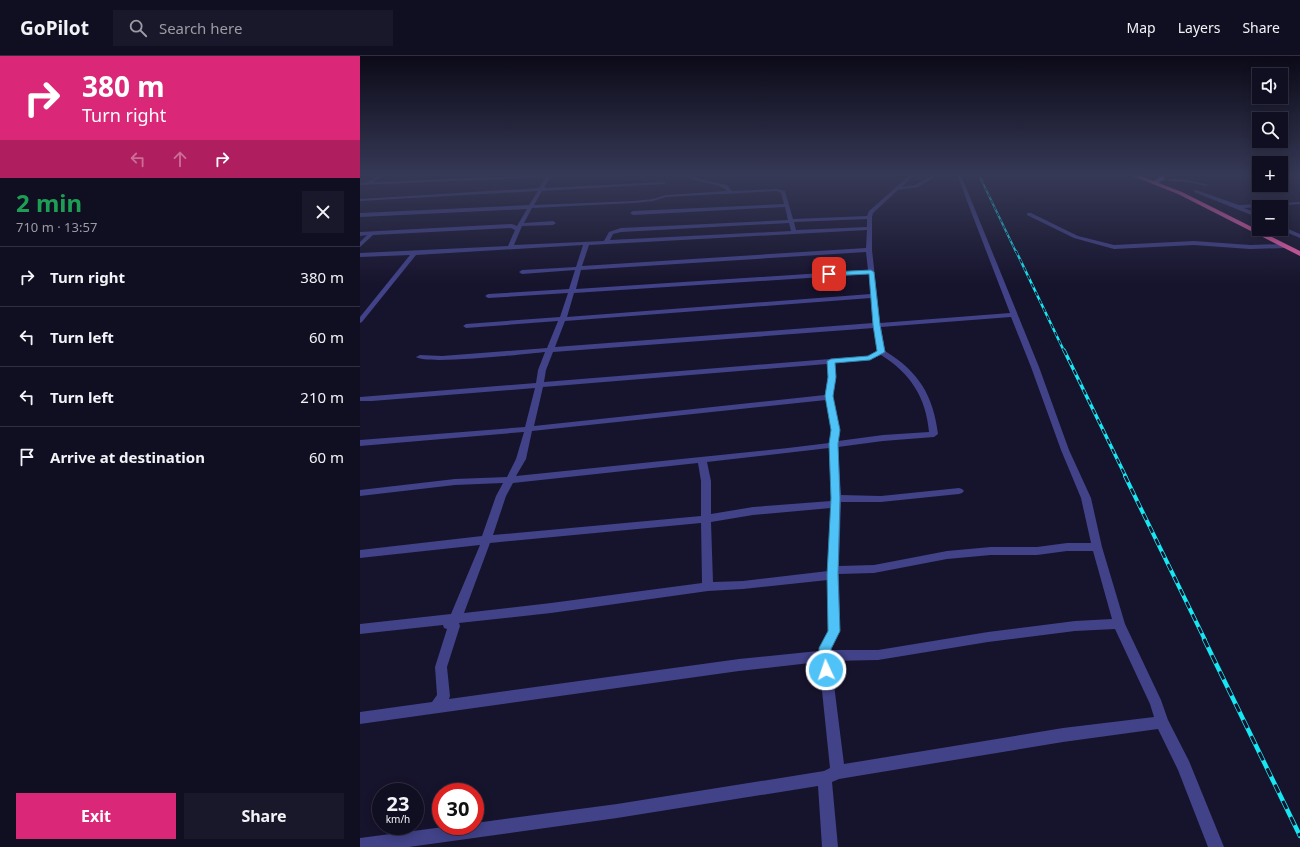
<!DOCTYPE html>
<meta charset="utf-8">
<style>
body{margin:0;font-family:"Noto Sans",sans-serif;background:#19172a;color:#f1f3f6;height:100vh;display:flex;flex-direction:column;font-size:15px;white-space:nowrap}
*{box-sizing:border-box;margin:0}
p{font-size:13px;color:#9c9ca5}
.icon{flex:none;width:22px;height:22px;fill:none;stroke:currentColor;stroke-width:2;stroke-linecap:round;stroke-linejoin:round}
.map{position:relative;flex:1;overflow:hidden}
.side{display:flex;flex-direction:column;background:#100e21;width:360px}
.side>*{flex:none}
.banner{background:#db2777;color:#fff;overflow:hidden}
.buttons{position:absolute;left:892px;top:12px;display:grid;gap:8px}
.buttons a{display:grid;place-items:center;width:36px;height:36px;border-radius:0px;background:#100e21;box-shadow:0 2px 10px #0003,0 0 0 1px #302e3f;font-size:20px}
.speed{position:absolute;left:12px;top:727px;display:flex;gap:8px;font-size:20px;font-weight:700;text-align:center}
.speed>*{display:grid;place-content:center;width:52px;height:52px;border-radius:50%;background:#100e21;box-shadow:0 2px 10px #0003,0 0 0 1px #302e3f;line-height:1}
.speed small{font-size:10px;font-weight:400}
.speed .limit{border:6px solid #d22;background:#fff;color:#111}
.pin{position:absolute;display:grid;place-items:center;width:34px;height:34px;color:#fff;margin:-17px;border-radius:8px;box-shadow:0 2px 6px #0006}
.me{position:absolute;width:44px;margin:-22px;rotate:357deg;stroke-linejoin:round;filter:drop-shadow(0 0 3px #0008)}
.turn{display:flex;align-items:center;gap:14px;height:84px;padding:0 16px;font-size:18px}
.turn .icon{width:52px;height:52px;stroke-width:2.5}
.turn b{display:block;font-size:28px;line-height:34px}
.lanes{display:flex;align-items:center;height:38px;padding:0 16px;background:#0003;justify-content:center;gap:20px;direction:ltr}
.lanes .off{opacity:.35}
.round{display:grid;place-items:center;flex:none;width:42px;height:42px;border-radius:0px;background:#19172a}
.head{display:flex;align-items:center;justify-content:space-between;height:68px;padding:0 16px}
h1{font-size:24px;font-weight:700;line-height:30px;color:#1e9e55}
.button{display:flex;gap:8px;margin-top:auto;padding:8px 16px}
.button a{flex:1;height:46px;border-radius:0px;background:#db2777;color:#fff;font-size:16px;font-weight:700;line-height:46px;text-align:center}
.button a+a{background:#19172a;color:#f1f3f6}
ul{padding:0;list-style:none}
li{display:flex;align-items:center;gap:12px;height:60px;padding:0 16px;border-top:1px solid #302e3f}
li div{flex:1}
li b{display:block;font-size:15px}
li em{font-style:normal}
header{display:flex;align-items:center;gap:24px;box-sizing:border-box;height:56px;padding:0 20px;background:#100e21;border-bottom:1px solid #302e3f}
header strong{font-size:19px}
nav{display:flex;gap:22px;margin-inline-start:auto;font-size:14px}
.search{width:280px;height:36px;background:#19172a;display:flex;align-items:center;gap:10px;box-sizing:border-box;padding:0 14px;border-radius:0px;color:#9c9ca5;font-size:15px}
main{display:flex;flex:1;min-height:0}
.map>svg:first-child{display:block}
</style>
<header>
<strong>GoPilot</strong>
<div class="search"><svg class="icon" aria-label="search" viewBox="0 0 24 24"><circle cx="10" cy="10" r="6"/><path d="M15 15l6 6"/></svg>Search here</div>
<nav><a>Map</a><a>Layers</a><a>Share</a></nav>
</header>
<main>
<section class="side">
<div class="banner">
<div class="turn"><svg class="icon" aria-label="right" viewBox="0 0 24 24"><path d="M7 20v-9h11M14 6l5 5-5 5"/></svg><div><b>380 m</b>Turn right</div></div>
<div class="lanes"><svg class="icon off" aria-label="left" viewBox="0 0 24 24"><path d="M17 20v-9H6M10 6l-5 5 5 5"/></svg><svg class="icon off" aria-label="ahead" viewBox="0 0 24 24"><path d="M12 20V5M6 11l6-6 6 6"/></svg><svg class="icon" aria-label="right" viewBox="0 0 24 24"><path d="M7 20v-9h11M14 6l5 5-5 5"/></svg></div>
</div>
<div class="head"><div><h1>2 min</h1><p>710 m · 13:57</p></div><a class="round"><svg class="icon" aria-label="close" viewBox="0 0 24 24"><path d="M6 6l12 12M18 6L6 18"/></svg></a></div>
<ul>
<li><svg class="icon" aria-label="right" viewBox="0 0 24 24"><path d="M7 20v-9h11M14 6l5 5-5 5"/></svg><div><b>Turn right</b></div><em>380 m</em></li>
<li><svg class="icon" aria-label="left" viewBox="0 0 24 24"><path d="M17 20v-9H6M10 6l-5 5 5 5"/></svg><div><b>Turn left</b></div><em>60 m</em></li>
<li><svg class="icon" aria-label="left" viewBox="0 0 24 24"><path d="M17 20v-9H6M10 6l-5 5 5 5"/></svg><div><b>Turn left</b></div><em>210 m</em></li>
<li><svg class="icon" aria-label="arrive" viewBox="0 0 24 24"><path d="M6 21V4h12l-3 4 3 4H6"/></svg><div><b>Arrive at destination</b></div><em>60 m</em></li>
</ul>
<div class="button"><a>Exit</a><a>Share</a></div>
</section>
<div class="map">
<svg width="940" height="791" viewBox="0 0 940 791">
<rect width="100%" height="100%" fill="#16132c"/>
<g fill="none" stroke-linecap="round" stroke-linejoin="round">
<path fill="#414288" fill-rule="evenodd" d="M19 119H23L14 126 199 119 197 120 190 121 184 132 304 126 306 127 304 128 182 135 174 149 274 145 293 143 306 139 367 135C360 127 336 127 325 119H330L342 124 367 129 372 135 417 133 425 135 433 163 507 160 509 155 550 119H554L542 131 555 129 573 119H578L558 131 538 134 513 157 512 161V194L520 267 650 257 597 119H601L679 311 709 394 731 442 742 491 765 568 801 644 808 664 829 705 864 791H848L818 714 798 673 703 686 479 723 472 726 478 791H462L458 730 257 762 49 791H0V782L91 770H115V767L257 748 464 715 470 712 459 606 379 615 0 668V656L72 646 77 639 75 611 87 573 84 572 83 569 0 578V568L91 558 120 489 0 502V494L122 480 136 440 143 427 95 429 0 440V434L95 423 147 421 156 403 164 376 0 390V384L165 371 175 332 12 345H0V341L176 327 178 314 185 296C166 298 66 309 56 301L60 299 82 300 187 292 198 265 106 272 103 270 106 268 200 261 208 237 128 242 125 240 128 238 209 233 215 214 162 218 159 216 162 214 216 211 223 189 56 199 2 266 0 267V261L50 199 0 201V197L148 190 155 174 151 172 13 179 0 191V186L7 179 0 180V176L152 168 157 170 167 153 0 161V157L169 149 178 135 0 145V143L179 132 186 121 0 129V127L8 126ZM417 135 421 137 424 148 273 155 270 157 273 159 425 151 428 164 261 172 249 176 244 185 154 189 162 170 193 169 196 167 193 165 164 167 172 152 274 147 293 145 306 141ZM507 163V171L436 174 434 166ZM429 167 431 175 250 184 253 178 261 176ZM507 174 506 192 222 210 229 189ZM506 196 508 214 216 233 221 214ZM509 218 511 238 207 261 214 237ZM511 242 513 267 195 291 205 265ZM651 261 671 311 701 394 721 442 731 487H707L677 491H631L587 495 514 509 479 510 481 446H521L599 438 602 437 604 435 602 433 599 432 521 440 481 439 478 391 523 385 574 381 578 378C573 339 559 316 525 295L521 271ZM514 272 517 295 507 300 184 326 186 314 193 296ZM521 299C550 317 566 341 569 376L523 379 478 385 480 374 473 341 476 321 475 307 509 304ZM467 308 468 321 465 339 174 370 183 331ZM466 344 472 374 469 387 428 392 156 420 166 403 172 375ZM469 392 471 445 393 451 351 458V425L347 406ZM338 407 341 425V460L133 479 146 440 153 427ZM471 452 468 515 383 525 353 526 351 466 393 459ZM341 467 342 527 191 547 104 557 130 487ZM707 495H733L752 563 715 565 628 576 518 594H471L480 575 479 518 514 517 587 503 631 499H677ZM468 524V575L458 595 379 603 89 643 90 640 87 611 100 570 99 567 191 557 348 535 383 533ZM755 573 790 648 794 661 703 672 484 708 471 605 518 604 628 586 715 575Z
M810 123 828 124 848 129 846 130 828 126 808 125Z
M836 134 879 149 940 146V148L884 152 899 158V162L834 136V135Z
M667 157H671L718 180 754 189 834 185 890 189 924 188 927 190 924 192 890 193 834 189 754 193 714 182 667 159Z
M921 170 940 178V182L919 173H921Z"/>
<path fill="#7c7ff8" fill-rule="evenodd" d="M799 119H803L805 123 798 127H794V125L799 122Z"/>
<path fill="#f761b0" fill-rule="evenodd" d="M770 119H778L822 136 940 195V200L818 138Z"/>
<defs>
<path id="rail-far4" d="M619 119 656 196"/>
<path id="rail-far3" d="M656 195 704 295"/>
<path id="rail-far2" d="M704 294 766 421"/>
<path id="rail-far1" d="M765 420 845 584"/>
<path id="rail" d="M844 583 940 780"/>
</defs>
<use href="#rail-far4" stroke="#16e7f3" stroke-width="2"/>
<use href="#rail-far3" stroke="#16e7f3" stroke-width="2.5"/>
<use href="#rail-far2" stroke="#16e7f3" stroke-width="3.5"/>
<use href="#rail-far1" stroke="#16e7f3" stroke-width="4"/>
<use href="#rail" stroke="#16e7f3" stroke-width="4.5"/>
<use href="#rail-far4" stroke="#16132c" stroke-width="1" stroke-dasharray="3.5" stroke-linecap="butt"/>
<use href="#rail-far3" stroke="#16132c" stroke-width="1.5" stroke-dasharray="4.5" stroke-linecap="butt"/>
<use href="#rail-far2" stroke="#16132c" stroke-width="2" stroke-dasharray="5.5" stroke-linecap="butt"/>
<use href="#rail-far1" stroke="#16132c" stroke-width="2.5" stroke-dasharray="7" stroke-linecap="butt"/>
<use href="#rail" stroke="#16132c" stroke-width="3" stroke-dasharray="9" stroke-linecap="butt"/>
</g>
<linearGradient id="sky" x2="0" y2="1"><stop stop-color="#0c0a18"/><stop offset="0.52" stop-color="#363956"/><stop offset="1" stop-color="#363956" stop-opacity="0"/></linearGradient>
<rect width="940" height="229" fill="url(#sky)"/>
<path fill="#4fc3f7" stroke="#337fa1" d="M511 214 514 216 520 269 525 296 510 304 475 307 476 321 473 340 480 374 478 388 480 442 478 519 480 575 471 593 473 614 471 619 466 620 462 619 460 614 459 592 468 575 467 519 471 442 469 388 471 374 465 340 468 321 467 305 471 303 508 300 517 295 513 269 509 218 469 220 466 218 469 216Z"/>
</svg>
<div class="buttons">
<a><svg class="icon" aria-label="sound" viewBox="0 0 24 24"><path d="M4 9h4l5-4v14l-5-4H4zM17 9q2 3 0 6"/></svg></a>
<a><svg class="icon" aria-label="search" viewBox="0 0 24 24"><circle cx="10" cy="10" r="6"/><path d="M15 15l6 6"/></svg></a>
<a>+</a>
<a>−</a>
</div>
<div class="speed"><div>23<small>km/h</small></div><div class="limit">30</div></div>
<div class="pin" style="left:469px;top:218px;background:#d93025"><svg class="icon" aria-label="arrive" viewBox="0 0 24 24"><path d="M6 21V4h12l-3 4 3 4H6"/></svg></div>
<svg class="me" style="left:466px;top:614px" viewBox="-20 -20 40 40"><circle r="17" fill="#4fc3f7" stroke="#fff" stroke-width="3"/><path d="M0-11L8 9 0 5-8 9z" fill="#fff"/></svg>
</div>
</main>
